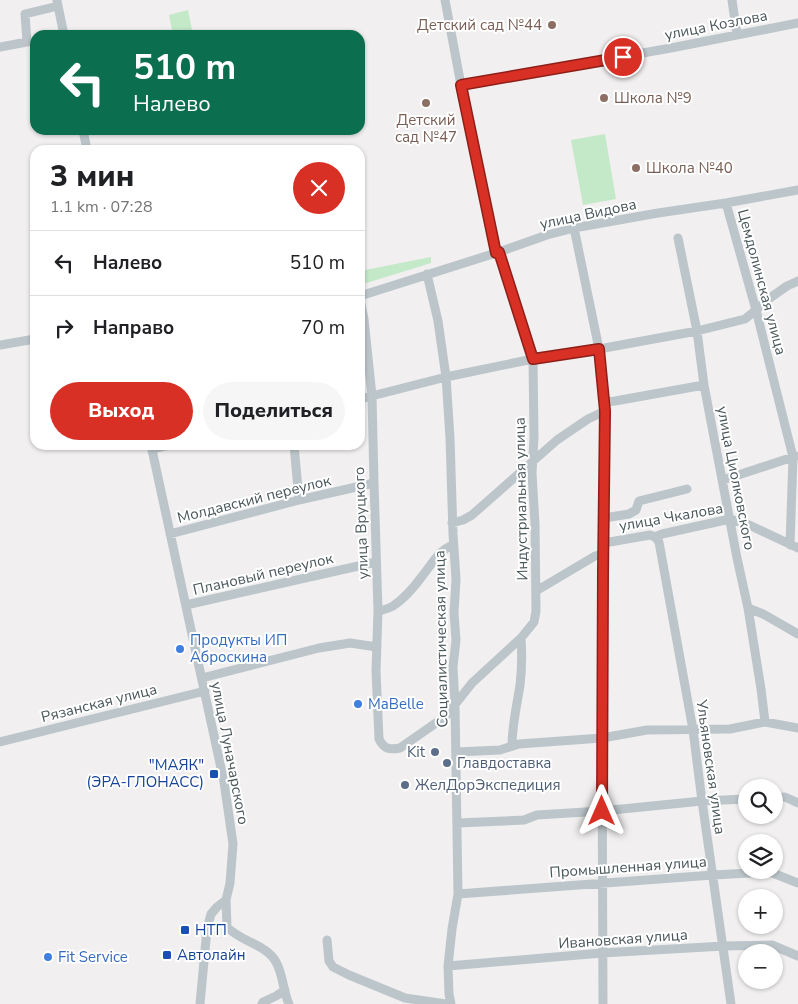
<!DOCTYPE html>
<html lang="ru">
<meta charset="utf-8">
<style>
body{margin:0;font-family:"Nunito Sans",sans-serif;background:#f6f6f6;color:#202124;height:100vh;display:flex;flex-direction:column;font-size:19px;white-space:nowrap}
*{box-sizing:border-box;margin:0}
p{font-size:16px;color:#757577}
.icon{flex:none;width:28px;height:28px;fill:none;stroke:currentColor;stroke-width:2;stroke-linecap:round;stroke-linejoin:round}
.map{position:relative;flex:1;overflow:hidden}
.side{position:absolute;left:30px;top:145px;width:335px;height:305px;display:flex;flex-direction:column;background:#fff;border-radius:15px;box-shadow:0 1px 4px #0004}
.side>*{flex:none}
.banner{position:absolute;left:30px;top:30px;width:335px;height:105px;border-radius:15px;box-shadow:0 1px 4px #0004;background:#0b6e4f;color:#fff;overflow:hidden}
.tools{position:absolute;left:738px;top:779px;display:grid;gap:10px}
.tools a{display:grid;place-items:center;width:45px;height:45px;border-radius:50%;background:#fff;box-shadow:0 1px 4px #0004;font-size:25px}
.pin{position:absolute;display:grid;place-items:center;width:42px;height:42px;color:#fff;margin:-21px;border:2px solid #fff;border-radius:50%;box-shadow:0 1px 5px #0007}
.me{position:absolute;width:55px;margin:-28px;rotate:0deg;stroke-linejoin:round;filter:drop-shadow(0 0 4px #0008)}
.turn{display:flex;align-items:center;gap:18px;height:105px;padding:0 20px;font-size:22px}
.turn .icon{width:65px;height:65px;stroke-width:2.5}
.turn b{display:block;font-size:35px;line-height:42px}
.round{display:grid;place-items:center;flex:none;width:52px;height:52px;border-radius:26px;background:#f6f6f6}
.head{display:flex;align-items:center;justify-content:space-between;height:85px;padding:0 20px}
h1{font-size:30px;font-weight:800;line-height:38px}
.button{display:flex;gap:10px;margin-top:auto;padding:10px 20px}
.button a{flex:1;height:58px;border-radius:30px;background:#d93025;color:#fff;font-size:20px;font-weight:800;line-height:58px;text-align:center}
.button a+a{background:#f6f6f6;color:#202124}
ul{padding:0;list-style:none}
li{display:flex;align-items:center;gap:15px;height:65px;padding:0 20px;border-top:1px solid #e0e0e0}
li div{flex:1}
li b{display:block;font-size:19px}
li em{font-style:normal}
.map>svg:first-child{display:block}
</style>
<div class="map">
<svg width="798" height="1004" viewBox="0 0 798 1004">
<rect width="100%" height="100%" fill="#f1efef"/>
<path fill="#c3e9c9" d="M188 10 193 35H173L169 15Z
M605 134 616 199 583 205 571 140Z
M431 257V263L360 285V271Z"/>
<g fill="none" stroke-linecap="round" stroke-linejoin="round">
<path stroke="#bcc6ca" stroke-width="9" d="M445 0 461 85 496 253
M732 0 737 35
M57 1 64 35
M0 47 27 42 25 14 58 6
M461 85 671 48 798 23
M83 130 87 150
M726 203 756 310 793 457 790 545
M574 228 599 349 605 402 602 738 603 1004
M678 238 697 331 704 385 737 558 748 608 761 689 765 722
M427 274 438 321 446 377 450 438 453 534 456 579 454 613 456 640 453 667 455 705 458 894 452 929 448 966 449 994 451 1004
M360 296 499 252 547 235 574 228 658 213 726 203 798 190
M360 300 364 319 372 396 374 483 378 611 376 671 379 739C384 749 389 750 400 748L446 716 472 683 521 638 534 622 536 611 535 524 532 473 534 438 533 359 499 252
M0 345 35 339
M360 399 446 377 533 359 599 349 697 331 745 319 756 310 767 300 787 286 798 281
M605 402 615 401 704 385
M151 445 224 782 233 844 230 883 226 900 217 907 211 914 207 929 200 1004
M294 445 299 500
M152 449 169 445
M723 480 796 456
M604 518 629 514 636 510 639 501 687 489
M452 523 463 520 472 515 557 440 588 419 605 411
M170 534 299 500 374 483
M655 537 659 542 693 730 702 801 731 1004
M604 543 650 535 655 537 662 534 730 519 747 524 798 548
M536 591 595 556 603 554
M186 605 376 562
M748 608 763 614 798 634
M378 611C383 610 388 609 393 606 404 599 415 586 423 575 432 564 439 550 453 545
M202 678 319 648 350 643 377 647
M0 742 205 691
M512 746C512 725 517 705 520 685 522 669 522 653 521 638
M456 752 500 750 519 744 602 738 647 730 730 729 765 722 798 728
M774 798 785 797 798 803
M458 823 524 820 537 815 602 811 702 801 746 799
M458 894 713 875 770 872 798 883
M226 900 227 927C241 942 266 944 276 962 283 974 283 991 289 1004
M327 940 329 961 333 967 349 975 405 998 446 1004
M448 966 602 953 724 946 772 945 798 956
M262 1004 263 1002 276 996 285 990"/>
</g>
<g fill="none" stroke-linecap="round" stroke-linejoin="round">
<defs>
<path id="route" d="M602 811 603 572 605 411 599 349 533 359 499 252 496 253 461 85 623 57"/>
</defs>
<use href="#route" stroke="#8d1f18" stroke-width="12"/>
<use href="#route" stroke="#d93025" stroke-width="9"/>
</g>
<g fill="#8d6e63" stroke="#fff" stroke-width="2">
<circle cx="552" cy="25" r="5"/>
<circle cx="604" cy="98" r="5"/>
<circle cx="426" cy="103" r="5"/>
<circle cx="636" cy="168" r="5"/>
</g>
<g fill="#3f7fe0" stroke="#fff" stroke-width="2">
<circle cx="180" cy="649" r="5"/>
<circle cx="358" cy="704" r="5"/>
<circle cx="48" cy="957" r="5"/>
</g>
<g fill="#5c6f8a" stroke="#fff" stroke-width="2">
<circle cx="435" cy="752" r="5"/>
<circle cx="447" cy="763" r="5"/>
<circle cx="405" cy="785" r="5"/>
</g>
<g fill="#1a4fb4" stroke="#fff" stroke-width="2">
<rect x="209" y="769" width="10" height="10" rx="2.5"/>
<rect x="180" y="925" width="10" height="10" rx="2.5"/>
<rect x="162" y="950" width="10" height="10" rx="2.5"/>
</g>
<g text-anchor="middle" stroke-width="4" stroke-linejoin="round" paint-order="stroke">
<g font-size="15" fill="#785e54" stroke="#fff" text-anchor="start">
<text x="542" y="30" text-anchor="end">Детский сад №44</text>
<text x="614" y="103">Школа №9</text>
<text x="426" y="125" text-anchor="middle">Детский<tspan x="426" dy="17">сад №47</tspan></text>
<text x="646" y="173">Школа №40</text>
</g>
<g font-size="15" fill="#49565a" stroke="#fff">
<text transform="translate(716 25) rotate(-11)" y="5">улица Козлова</text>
<text transform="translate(588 214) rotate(-12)" y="5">улица Видова</text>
<text transform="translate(762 282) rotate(75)" y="5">Цемдолинская улица</text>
<text transform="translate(736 478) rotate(79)" y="5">улица Циолковского</text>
<text transform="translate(254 499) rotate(-14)" y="5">Молдавский переулок</text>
<text transform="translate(521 499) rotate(-91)" y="5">Индустриальная улица</text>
<text transform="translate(671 517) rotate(-10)" y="5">улица Чкалова</text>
<text transform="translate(361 523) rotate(-92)" y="5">улица Вруцкого</text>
<text transform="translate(263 574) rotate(-13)" y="5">Плановый переулок</text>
<text transform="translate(441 639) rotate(-91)" y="5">Социалистическая улица</text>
<text transform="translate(99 703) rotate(-14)" y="5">Рязанская улица</text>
<text transform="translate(230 753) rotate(79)" y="5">улица Луначарского</text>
<text transform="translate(711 767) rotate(82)" y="5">Ульяновская улица</text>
<text transform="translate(628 867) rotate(-4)" y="5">Промышленная улица</text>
<text transform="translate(623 939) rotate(-4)" y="5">Ивановская улица</text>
</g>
<g font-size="15" fill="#366cbe" stroke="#fff" text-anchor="start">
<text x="190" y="645">Продукты ИП<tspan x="190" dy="17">Аброскина</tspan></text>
<text x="368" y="709">MaBelle</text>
<text x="58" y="962">Fit Service</text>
</g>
<g font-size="15" fill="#4e5e75" stroke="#fff" text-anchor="start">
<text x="425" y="757" text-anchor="end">Kit</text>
<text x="457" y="768">Главдоставка</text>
<text x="415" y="790">ЖелДорЭкспедиция</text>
</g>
<g font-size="15" fill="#164399" stroke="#fff" text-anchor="start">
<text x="204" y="770" text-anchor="end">"МАЯК"<tspan x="204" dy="17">(ЭРА-ГЛОНАСС)</tspan></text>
<text x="195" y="935">НТП</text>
<text x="177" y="960">Автолайн</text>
</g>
</g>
</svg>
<div class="tools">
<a><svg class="icon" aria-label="search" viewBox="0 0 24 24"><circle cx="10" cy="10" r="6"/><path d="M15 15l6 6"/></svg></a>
<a><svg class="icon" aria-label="layers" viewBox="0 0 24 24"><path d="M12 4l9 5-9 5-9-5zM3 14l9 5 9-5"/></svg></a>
<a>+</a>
<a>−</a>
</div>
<div class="pin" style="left:623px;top:57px;background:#d93025"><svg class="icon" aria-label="arrive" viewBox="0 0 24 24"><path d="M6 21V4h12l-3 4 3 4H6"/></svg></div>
<svg class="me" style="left:602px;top:811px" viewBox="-20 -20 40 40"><path d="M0-17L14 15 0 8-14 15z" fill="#d93025" stroke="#fff" stroke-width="4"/></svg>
<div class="banner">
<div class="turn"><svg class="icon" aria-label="left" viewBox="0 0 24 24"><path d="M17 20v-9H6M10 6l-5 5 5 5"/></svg><div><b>510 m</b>Налево</div></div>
</div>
<section class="side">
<div class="head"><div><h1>3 мин</h1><p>1.1 km · 07:28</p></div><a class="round" style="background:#d93025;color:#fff"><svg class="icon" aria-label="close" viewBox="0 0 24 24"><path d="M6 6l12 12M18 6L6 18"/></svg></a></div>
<ul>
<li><svg class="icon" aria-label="left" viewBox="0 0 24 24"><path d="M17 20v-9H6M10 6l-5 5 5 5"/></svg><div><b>Налево</b></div><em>510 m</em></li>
<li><svg class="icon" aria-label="right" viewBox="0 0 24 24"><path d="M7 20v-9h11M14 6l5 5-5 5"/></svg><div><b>Направо</b></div><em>70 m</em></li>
</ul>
<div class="button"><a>Выход</a><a>Поделиться</a></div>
</section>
</div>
